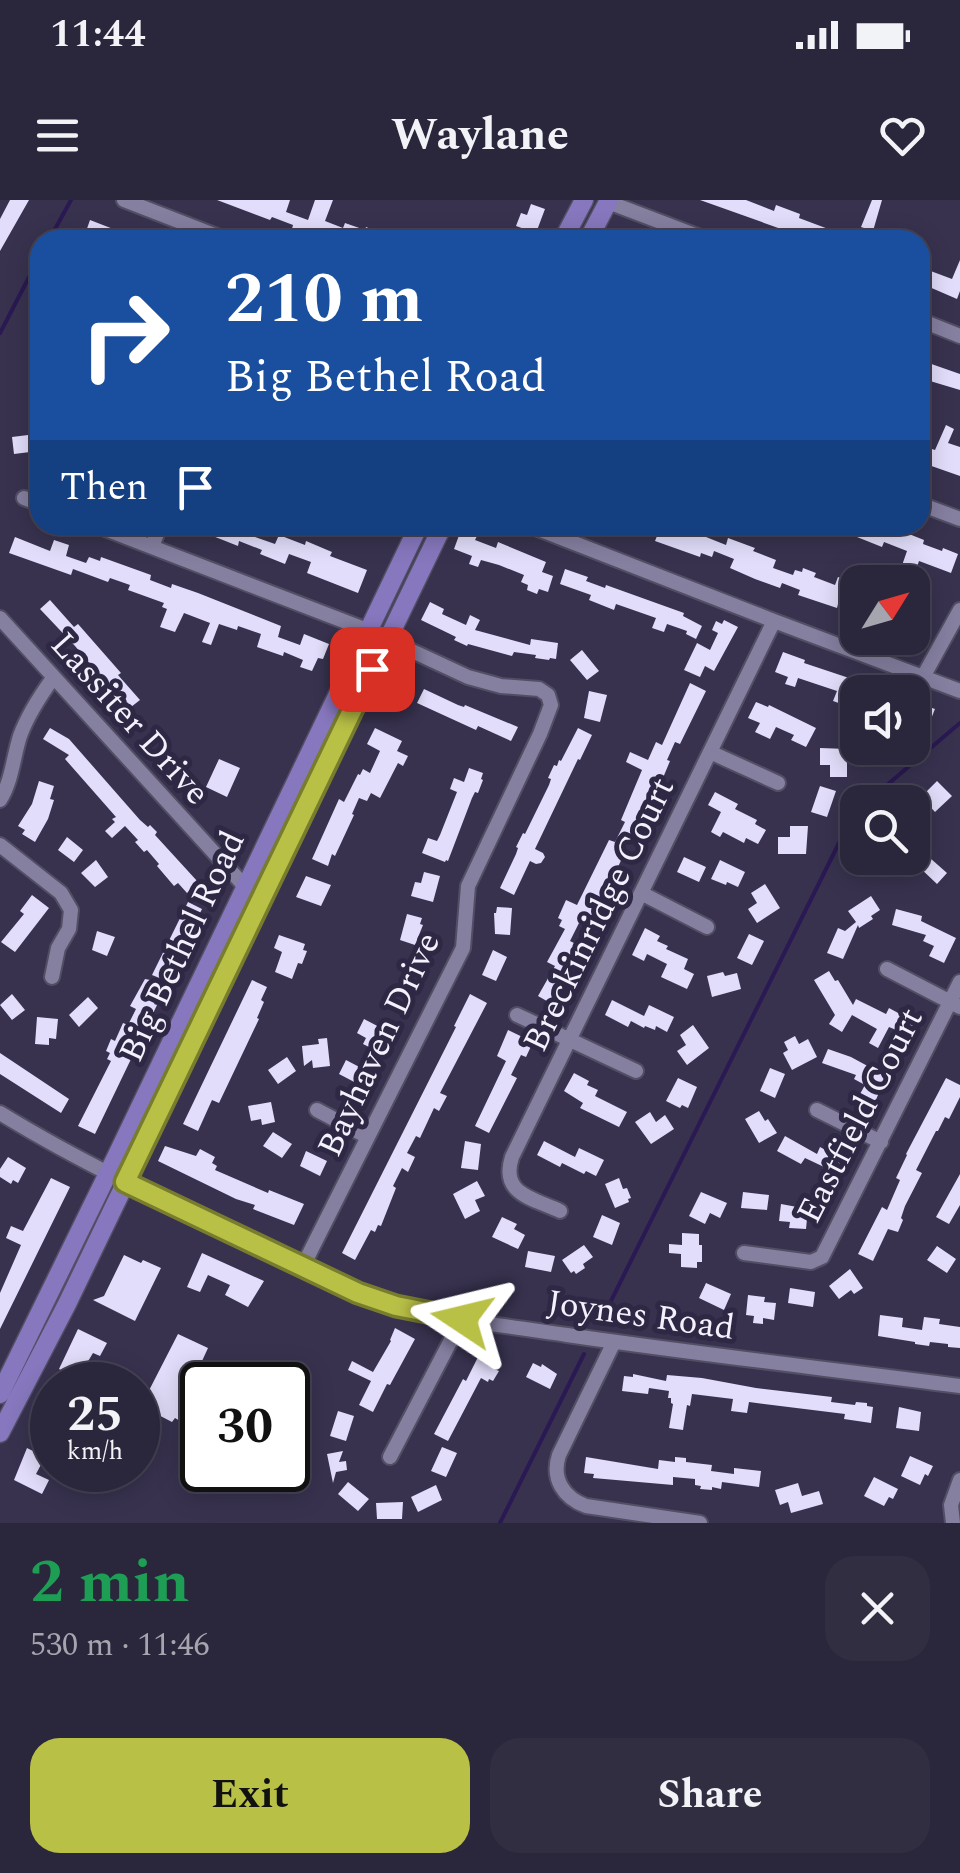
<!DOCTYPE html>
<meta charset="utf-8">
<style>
body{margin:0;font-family:Spectral,serif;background:#322e42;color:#f1f3f6;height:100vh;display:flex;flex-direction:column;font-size:38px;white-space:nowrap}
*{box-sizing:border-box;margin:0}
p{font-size:32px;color:#a5a5af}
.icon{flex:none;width:55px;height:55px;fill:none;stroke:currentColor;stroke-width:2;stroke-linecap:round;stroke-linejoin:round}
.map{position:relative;height:1323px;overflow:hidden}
.details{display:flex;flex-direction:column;background:#2a263b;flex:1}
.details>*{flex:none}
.top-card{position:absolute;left:30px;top:30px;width:900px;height:305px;border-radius:30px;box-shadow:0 5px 25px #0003,0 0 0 2px #464355;background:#1a4fa0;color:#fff;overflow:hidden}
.needle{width:65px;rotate:53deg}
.tools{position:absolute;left:840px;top:365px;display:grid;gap:20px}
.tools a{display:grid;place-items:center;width:90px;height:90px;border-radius:20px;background:#2a263b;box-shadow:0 5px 25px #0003,0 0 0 2px #464355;font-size:50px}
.speed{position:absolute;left:30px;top:1162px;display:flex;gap:20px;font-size:50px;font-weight:700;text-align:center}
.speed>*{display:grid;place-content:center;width:130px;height:130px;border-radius:50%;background:#2a263b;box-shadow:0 5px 25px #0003,0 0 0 2px #464355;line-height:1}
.speed small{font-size:25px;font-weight:400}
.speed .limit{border:5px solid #111;border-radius:15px;background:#fff;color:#111}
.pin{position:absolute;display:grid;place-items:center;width:85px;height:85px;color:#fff;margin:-42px;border-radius:20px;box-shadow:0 5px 15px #0006}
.me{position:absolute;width:110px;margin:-55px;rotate:280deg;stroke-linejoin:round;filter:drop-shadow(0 0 8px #0008)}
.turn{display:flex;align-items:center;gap:35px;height:210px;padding:0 30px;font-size:45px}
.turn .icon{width:130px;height:130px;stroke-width:2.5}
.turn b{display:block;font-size:70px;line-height:85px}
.then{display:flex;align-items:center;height:95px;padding:0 30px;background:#0003;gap:20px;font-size:38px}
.round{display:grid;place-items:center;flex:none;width:105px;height:105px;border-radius:30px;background:#322e42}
.summary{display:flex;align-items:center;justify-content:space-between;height:170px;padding:0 30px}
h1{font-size:60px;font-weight:700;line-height:75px;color:#1e9e55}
.cta{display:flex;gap:20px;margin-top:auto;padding:20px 30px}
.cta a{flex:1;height:115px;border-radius:30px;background:#b9c046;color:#111;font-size:40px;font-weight:700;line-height:115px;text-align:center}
.cta a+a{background:#322e42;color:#f1f3f6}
.status{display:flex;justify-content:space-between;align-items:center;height:70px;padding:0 50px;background:#2a263b;direction:ltr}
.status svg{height:28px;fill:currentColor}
header{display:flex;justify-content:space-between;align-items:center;height:130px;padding:0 30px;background:#2a263b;font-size:45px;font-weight:700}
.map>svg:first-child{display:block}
</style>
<div class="status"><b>11:44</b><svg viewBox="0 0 49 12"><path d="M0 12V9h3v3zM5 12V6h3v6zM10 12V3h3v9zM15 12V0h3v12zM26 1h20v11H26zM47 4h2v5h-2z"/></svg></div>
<header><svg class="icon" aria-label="menu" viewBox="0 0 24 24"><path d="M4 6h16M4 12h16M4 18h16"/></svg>Waylane<svg class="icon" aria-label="heart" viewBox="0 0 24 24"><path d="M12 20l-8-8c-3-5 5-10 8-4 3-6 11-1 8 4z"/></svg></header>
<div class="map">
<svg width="960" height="1323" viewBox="0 0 960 1323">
<rect width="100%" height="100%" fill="#38324f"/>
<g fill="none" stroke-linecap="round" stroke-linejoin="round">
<path stroke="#2a1952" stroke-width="4" d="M49 40 71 0
M0 133 40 56
M867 602 960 523
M600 1123 848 625 858 613
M500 1323 584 1154"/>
</g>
<path fill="#e1ddfa" d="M10 0H29L0 51V19Z
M217 0H290L286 12 308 20 315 0H333L325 21 343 28 345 23 365 30 366 27 397 40H328L317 36 316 40 292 29 293 25 272 17 270 20Z
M700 0H746L774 11 776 5 800 14 799 18 831 30 830 33 847 40H812Z
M872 0H882L873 31 861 27Z
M531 4 545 9 536 33 516 26 521 13 527 15Z
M90 20 139 39V40H83Z
M960 60V91L957 99 920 83V67L952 79Z
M920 160 960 174V190L930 181 928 186 920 183Z
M946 225 954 229 948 243 960 247V276L920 262V245L935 250Z
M36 234 38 251 14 254 12 237Z
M185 325H260L255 337 275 344 279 335 305 345 306 341 332 352 330 356 367 370 358 393 307 373 311 362 289 354 285 364 260 354 262 350 239 341 238 346Z
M631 325H663L674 329 676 325 695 330 696 328 708 332 706 337 726 345 728 338 755 348 753 351 776 360 773 368 793 375 795 370 802 372 803 368 816 373 814 377 835 385 838 377 858 385V411L838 404 837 408 798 395 800 390 782 383 780 388 755 379 730 368 734 359 714 351 712 357 701 353 700 357 655 341 657 336Z
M861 325H882L899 330 924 340 923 344 942 351 943 348 958 354 951 373 919 361 912 382 898 377 907 351 884 342 882 347 857 337Z
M461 330 477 336 475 340 496 348 498 342 546 362 542 372 553 376 548 392 539 389 537 394 527 390 528 385 521 382 524 375 499 365 481 360 478 367 469 364 472 356 454 349Z
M15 337 50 351 54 340 69 345 66 356 86 363 89 357 100 361 101 357 151 375 150 380 171 388 172 384 198 393 281 426 278 437 300 445 304 434 329 444 323 459 318 458 312 471 300 467 303 460 284 452 283 456 257 447 261 434 238 426 237 430 219 424 211 445 202 442 210 423 184 413 175 432 160 427 167 409 162 407 164 403 128 390 130 385 110 378 108 382 73 369 71 375 9 353Z
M565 369 588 377 586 381 605 388 606 385 684 413 683 416 702 426 696 439 686 434 687 431 667 424 664 432 652 428 656 418 616 404 614 410 589 400 591 395 560 384Z
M50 400 74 427 78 424 121 473 118 475 140 500 131 507 127 502 124 504 75 446 40 409Z
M430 402 444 409 442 414 466 425 470 415 480 420 475 430 530 445 531 439 558 443 556 459 550 458 549 460 535 458 536 455 514 452 512 456 468 444 467 446 454 440 456 437 450 434 421 420Z
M724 420 738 427 714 471 705 466 700 477 684 470 697 443 710 450 718 433 712 430 716 421 722 424Z
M582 450 599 471 587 480 570 460Z
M783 452 805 460 804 463 858 481 854 491 858 492V510L833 501 837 491 798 478 795 487 785 484 788 477 775 472Z
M690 483 706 491 680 544 675 542 667 560 670 561 660 585 633 641 628 639 619 657 622 658 601 706 589 728 579 723 570 741 580 746 572 761 568 759 558 778 564 781 552 804 538 796 555 766 547 762 565 729 559 726 562 720 558 718 566 700 577 705 609 640 615 642 625 622 621 620 642 570 626 562 630 552 648 560 656 542 662 545Z
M424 489 458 505 464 507 465 505 518 527 511 541 478 526 476 530 417 503Z
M589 491 607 495 600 522 584 518Z
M912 501 935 509 929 524 912 518Z
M756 502 768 507 769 505 816 528 806 547 791 540 794 535 776 527 770 539 755 532 760 523 748 518Z
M50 528 69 539 140 620 148 627 150 625 157 632 155 635 198 682 187 693 178 683 174 686 157 666 159 664 147 650 144 652 135 642 138 640 125 626 112 638 105 631 115 622 112 619 116 617 65 559 69 555 43 539Z
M375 528 402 541 397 551 408 556 403 566 398 563 380 598 371 593 367 601 359 598 352 614 354 615 335 656 332 654 328 666 312 659 339 599 344 602 358 574 360 575 363 569 370 573 380 551 367 544Z
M578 528 592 535 580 560 578 559 535 649 543 653 545 657 541 663 536 664 530 661 514 695 500 688 516 654 518 648 516 647 523 633 525 634 549 585 551 579 548 578 554 565 557 566 559 560 561 561Z
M820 548 847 549V577H830V565H820Z
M219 559 240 568 227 597 206 587Z
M469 568 483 573 481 579 483 580 478 593 475 592 472 598 448 661 446 660 445 662 422 653 428 638 437 641 440 635 457 592 450 589 454 578 464 582Z
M39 581 54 586 50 599 54 600 48 619 35 642 22 634 25 630 18 626 32 604Z
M937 581 952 596 935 612 924 600 929 596 926 592Z
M820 586 836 591 827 617 811 612Z
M715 592 738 604 735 609 757 620 755 624 766 630 758 644 746 638 744 643 723 632 720 637 711 632 721 612 708 605Z
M912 612H920V617H926L927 633 921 634 922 646 912 647Z
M790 626H808L806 654H778V637H790Z
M67 637 83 650 74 662 58 650Z
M684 657 706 667 699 682 677 672Z
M930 658 947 673 937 684 918 666 924 660Z
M96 660 108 677 95 687 81 673Z
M720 660 745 672 738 687 727 682 726 685 711 679Z
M424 672 440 676 433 702 411 696 415 682 421 683Z
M306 676 331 685 321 706 296 697Z
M765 684 780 708 757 723 748 709 757 703 751 693Z
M32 695 49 708 15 752 1 742 24 714 20 711Z
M871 696 880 710 871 716 873 719 859 728 858 725 843 759 827 753 838 728 845 731 856 722 848 711Z
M188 702 202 709 185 743 187 744 183 752H180L167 781 152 775Z
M497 707 512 708 510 735 495 734 494 713H496Z
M896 709 922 716 921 721 956 738 944 763 929 756 934 746 923 741 926 735 892 725Z
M407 714 422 718 420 724 423 725 415 745 400 740Z
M645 728 660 736 657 741 668 746 666 749 688 759 684 769 694 774 687 789 661 777 667 764 647 754 644 761 632 755Z
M97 731 115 737 107 756 92 750Z
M749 734 764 741 752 765 737 758Z
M279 735 305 744 303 750 307 751 302 764 298 763 292 779 275 772 282 752 274 748Z
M493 750 507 757 496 781 482 775Z
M829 771 835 781 838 780 853 805 856 799 886 814 889 808 900 814 903 808 918 816 908 835 889 827 878 848 869 843 877 829 852 815 842 832 829 824 835 815 814 780Z
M723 772 725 776 737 773 741 789 712 797 707 776Z
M145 779 161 782 155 795 158 797 154 804 157 805 95 934 78 926 111 861 107 859 110 853 106 851 111 839 115 841 123 823 128 825 136 809 130 806Z
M252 780 267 787 261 800 264 802 257 818 259 819 219 903 212 900 198 931 183 924Z
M12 794 25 810 12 820 0 805Z
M470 794 487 803 440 893 447 896 439 911 434 908 420 938 416 936 407 953 415 957 408 972 402 968 393 986 396 988 381 1026 378 1025 375 1032 371 1030 355 1060 342 1053 456 827 454 826Z
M88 797 98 808 79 827 69 815Z
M612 800 644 816 649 805 674 817 667 832 656 826 655 830 645 826 644 828 631 821 628 827 605 815Z
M37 817 58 819 56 839 49 838V845L35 844Z
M364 819 387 831 377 851 363 844 366 838 357 833Z
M693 825 709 848 687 865 677 851 686 845 680 835Z
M508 830 533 842 526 857 521 855 511 875 517 878 489 933 475 926 506 861 497 856Z
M795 836 799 844 808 839 817 857 792 870 783 853 788 850 784 842Z
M327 838 330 866 313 868 312 860 304 866 302 846 319 844 318 839Z
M828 849 851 857 886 876 875 902 860 894 865 885 854 879 856 875 822 863Z
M0 853 69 899 61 913 0 874Z
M287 857 296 871 278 884 268 870Z
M346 860 367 871 360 885 339 874Z
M770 868 785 874 775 898 760 891Z
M574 873 589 881 587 885 598 890 595 896 627 912 619 927 580 908 583 903 564 891Z
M678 878 697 887 688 908 682 905 680 908 666 901Z
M946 878 960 885V897L949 919 945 917 938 931H936L916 970 922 973 905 1006 901 1018 903 1020 898 1032 888 1029 873 1061 858 1054 882 1007 887 1010 900 980 896 978 907 955 906 954Z
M271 902 275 922 262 925 261 919 251 921 248 906Z
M759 911 765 921 768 919 777 933 759 943 745 919Z
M650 912 656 922 665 915 674 929 651 944 635 922Z
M273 932 292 944 282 958 263 946Z
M785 936 817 954 820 947 831 953 833 948 848 956 839 974 805 958 801 964 777 951Z
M465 941 481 944 478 970 461 968Z
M544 941 575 957 579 948 604 960 596 976 586 971 584 974 562 963 560 967 537 955Z
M165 946 196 956 200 949 215 957 212 963 217 966 215 970 268 993 269 990 304 1004 294 1025 253 1009 255 1005 236 999 158 961Z
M306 951 327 961 320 976 300 966Z
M8 957 26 968 18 983 13 980 11 984 0 977V969Z
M960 974V1005L949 1024 936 1017Z
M51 978 70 987 0 1129V1093L21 1045 6 1038 11 1026 23 1031Z
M619 978 623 989 627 988 631 998 628 999 629 1002 615 1008 605 984Z
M477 981 485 996 475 1000 480 1011 465 1019 453 994Z
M701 992 727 1003 720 1018 710 1013 705 1024 689 1016Z
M743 992 769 995 767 1010 741 1008Z
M781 1004 808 1009 806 1029 789 1028 790 1022 779 1021Z
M602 1015 620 1023 612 1045 593 1037Z
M502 1017 517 1024 514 1029 525 1035 518 1049 492 1037Z
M682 1033 699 1034V1045H702V1062H697V1068L681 1067V1054L669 1053V1044L682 1045Z
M584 1045 593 1057 583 1064 585 1068 576 1074 574 1071 571 1073 562 1060Z
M937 1046 956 1059 947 1073 927 1060Z
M528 1051 555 1056 551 1072 525 1067Z
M202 1053 264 1081 248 1107 225 1095 230 1085 208 1075 200 1092 187 1087Z
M124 1055 141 1063 143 1060 161 1068 135 1121 93 1100 104 1096Z
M850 1069 863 1088 854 1094 851 1090 839 1099 829 1086Z
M706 1083 731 1094 724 1110 699 1098Z
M790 1088 815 1092 813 1107 788 1103Z
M748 1095 765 1097 764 1102 776 1103 774 1120 763 1118V1124L753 1123 754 1116 746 1115Z
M880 1115 903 1118 902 1127 922 1130 924 1117 940 1119 939 1124 960 1127V1148L948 1147V1144L930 1142 929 1146 915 1144V1142L878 1136Z
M395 1128 415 1139 390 1185 387 1184 373 1212 359 1205 371 1181 348 1170 352 1161 373 1172 391 1141 390 1140Z
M78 1129 107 1143 100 1156 93 1153 78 1178 59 1169Z
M178 1134 208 1148 180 1209 185 1212 180 1221 175 1218 172 1222 141 1206Z
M485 1150 500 1158 494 1169 499 1171 493 1181 489 1179 488 1182 481 1178 448 1241 434 1234 463 1179 466 1181 478 1157 481 1158Z
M533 1163 541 1167 542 1164 557 1174 550 1189 526 1177Z
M633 1174 666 1181 667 1175 702 1178 756 1188 832 1197 831 1202 855 1205 856 1202 867 1203V1206L873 1207 871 1223 844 1219 845 1214 749 1202 747 1213 731 1211 733 1199 692 1194 690 1206 687 1205 683 1230 669 1228 673 1204 671 1203V1198H668L669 1191 649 1188 648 1194 622 1191 624 1176 633 1177Z
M899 1207 921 1212 919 1231 896 1228Z
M338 1211 354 1216 346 1241 330 1236Z
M442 1247 457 1253 446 1277 431 1271Z
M27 1248 45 1257 36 1274 49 1280 42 1294 14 1280Z
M343 1251 339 1262 346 1261 347 1270 336 1272 333 1283 327 1254Z
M910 1256 933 1266 928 1276 925 1274 920 1285 901 1276Z
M586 1257 658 1269 659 1260 675 1262V1257L686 1258V1262L712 1265 711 1271 734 1274V1268L761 1271 759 1287 722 1282 721 1289 712 1287V1290L700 1289 701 1286 695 1285V1279L673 1277V1285L593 1278 594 1274 584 1273Z
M874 1277 898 1289 893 1299 889 1297 884 1306 864 1296Z
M348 1282 369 1299 358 1311 338 1294Z
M798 1283 802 1296 819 1291 823 1304 791 1313 788 1302 780 1305 775 1290Z
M436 1285 442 1300 418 1312 411 1297Z
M403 1302 402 1319H377L376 1303Z"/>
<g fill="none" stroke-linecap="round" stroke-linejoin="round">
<defs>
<path id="minor" d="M124 0 227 40
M608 2 708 40
M920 120 960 136
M24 298 40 304
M920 304 960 319
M95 325 367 430 468 477 501 486 539 489 548 495 551 505 540 534 468 686 463 748 303 1066
M528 325 774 421 960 491
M152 347 160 325
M0 418 260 703
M923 477 960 410
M710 552 778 583
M0 600C12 581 13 558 20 536 28 514 40 496 53 478
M0 645 61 693 71 710 69 729 58 748 52 777
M641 693 707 727
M887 769 960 807
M517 815 636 871
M317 910 368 937
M817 910 881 942
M0 913C114 983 238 1034 358 1093 424 1118 496 1124 567 1135 697 1154 829 1169 960 1186
M560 1011C532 998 500 994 512 957L774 421
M744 1053 811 1062 822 1057 960 782
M614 1142 559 1255C551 1279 564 1298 586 1306L700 1323
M390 1257 462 1119
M953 1323 951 1305 960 1280"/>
<path id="major" d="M563 40 584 0
M588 40 609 0
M0 1194 116 957 419 325
M0 1233 67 1104 443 325"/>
</defs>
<use href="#minor" stroke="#524e64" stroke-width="18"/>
<use href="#major" stroke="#524e64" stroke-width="21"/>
<use href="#minor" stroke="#857fa0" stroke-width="14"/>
<use href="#major" stroke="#8777be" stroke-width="18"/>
</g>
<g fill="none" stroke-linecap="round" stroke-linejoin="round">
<defs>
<path id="route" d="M372 469 125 982 358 1093 396 1106 462 1119"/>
</defs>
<use href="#route" stroke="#787d2e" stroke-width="25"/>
<use href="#route" stroke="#b9c046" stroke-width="18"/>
</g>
<g text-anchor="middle" stroke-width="10" stroke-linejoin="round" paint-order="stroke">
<g font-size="35" fill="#f3f1fc" stroke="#2e2844">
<text transform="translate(131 518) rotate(48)" y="12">Lassiter Drive</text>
<text transform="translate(598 714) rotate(-64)" y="12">Breckinridge Court</text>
<text transform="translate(181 746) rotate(-65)" y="12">Big Bethel Road</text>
<text transform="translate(378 844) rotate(-65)" y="12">Bayhaven Drive</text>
<text transform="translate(859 915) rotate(-63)" y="12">Eastfield Court</text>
<text transform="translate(641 1114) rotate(8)" y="12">Joynes Road</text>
</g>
</g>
</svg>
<div class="tools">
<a><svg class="needle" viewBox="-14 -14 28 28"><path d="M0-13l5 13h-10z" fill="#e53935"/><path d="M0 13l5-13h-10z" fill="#a5a5af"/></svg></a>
<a><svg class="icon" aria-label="sound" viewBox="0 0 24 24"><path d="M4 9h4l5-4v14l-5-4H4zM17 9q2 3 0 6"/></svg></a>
<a><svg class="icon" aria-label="search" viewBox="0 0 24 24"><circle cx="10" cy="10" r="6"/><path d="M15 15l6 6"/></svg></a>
</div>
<div class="speed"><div>25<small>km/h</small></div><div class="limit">30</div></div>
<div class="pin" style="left:372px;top:469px;background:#d93025"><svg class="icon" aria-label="arrive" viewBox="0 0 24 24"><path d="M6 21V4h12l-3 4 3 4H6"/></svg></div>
<svg class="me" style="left:462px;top:1119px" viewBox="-20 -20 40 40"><path d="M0-17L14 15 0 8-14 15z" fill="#b9c046" stroke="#fff" stroke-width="4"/></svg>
<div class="top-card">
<div class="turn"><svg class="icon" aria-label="right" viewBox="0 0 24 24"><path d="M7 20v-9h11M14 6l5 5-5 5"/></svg><div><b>210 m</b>Big Bethel Road</div></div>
<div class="then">Then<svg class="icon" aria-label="arrive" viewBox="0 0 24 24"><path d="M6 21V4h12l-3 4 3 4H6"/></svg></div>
</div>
</div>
<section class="details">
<div class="summary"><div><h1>2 min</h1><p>530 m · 11:46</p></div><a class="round"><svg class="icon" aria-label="close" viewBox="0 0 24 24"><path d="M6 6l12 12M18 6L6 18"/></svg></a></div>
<div class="cta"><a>Exit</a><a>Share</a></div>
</section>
